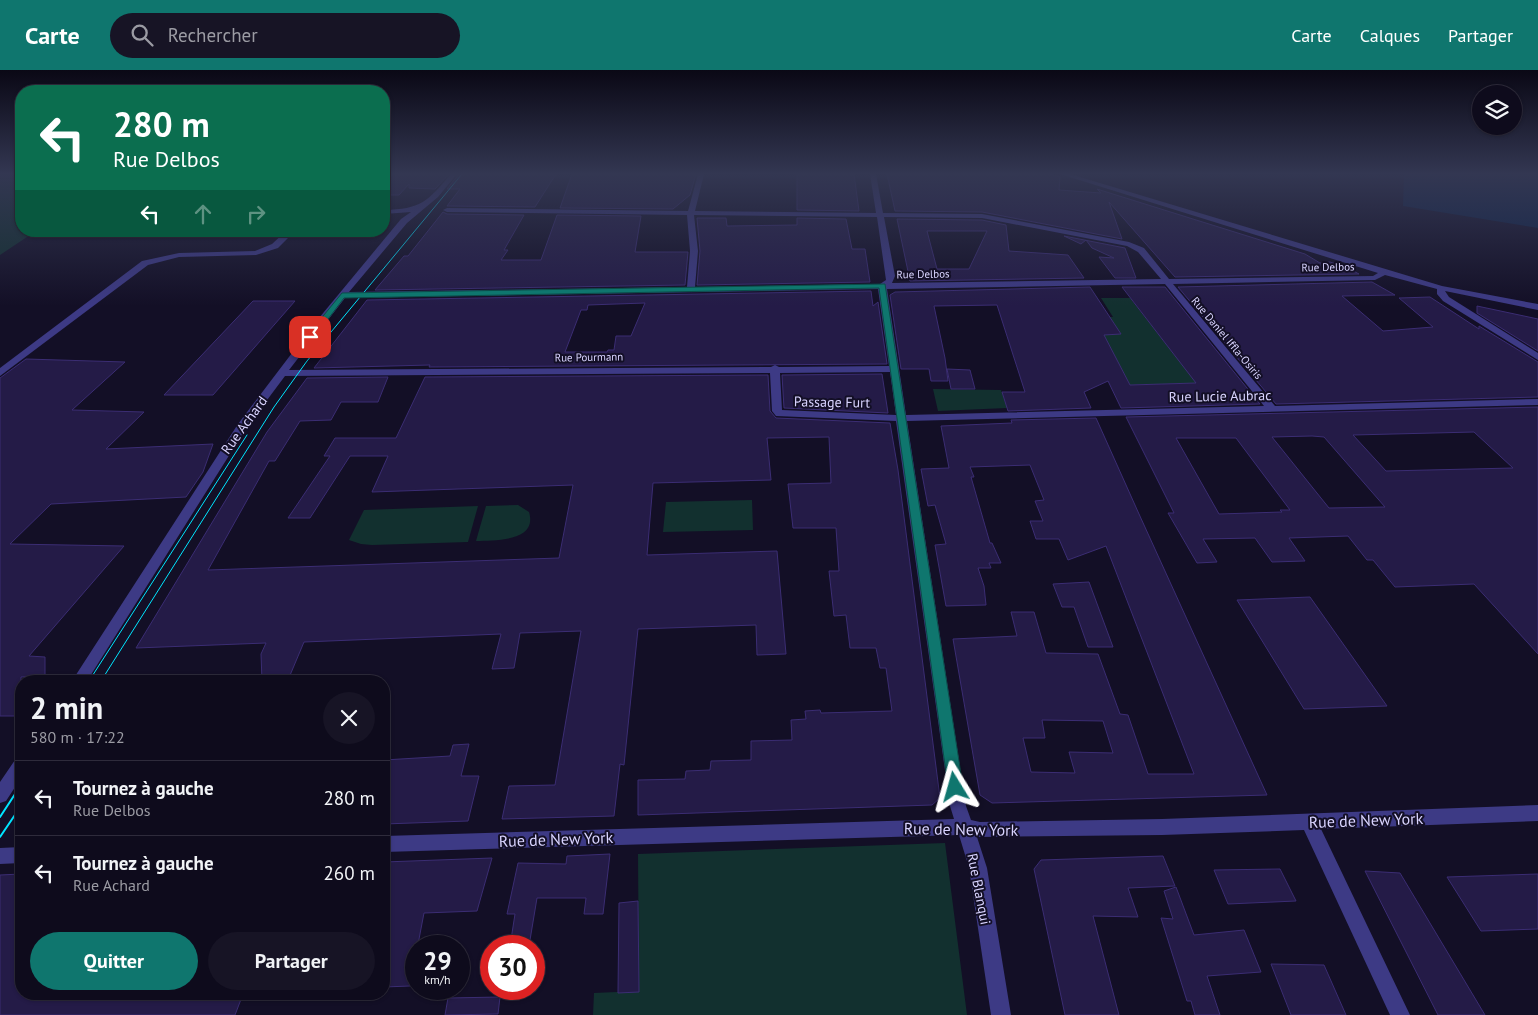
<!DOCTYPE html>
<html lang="fr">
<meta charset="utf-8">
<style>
body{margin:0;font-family:"PT Sans",sans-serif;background:#171425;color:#f1f3f6;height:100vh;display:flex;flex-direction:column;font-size:19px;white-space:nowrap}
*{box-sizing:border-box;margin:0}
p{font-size:16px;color:#9b9ba3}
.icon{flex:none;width:28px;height:28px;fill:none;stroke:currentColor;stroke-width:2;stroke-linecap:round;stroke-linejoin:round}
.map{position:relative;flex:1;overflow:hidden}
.details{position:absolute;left:15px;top:605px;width:375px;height:325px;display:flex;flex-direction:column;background:#0e0b1c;border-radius:20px;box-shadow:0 1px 4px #0004,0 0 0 1px #2e2b3b}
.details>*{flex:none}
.banner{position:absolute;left:15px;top:15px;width:375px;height:152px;border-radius:20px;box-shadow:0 1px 4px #0004,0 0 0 1px #2e2b3b;background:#0b6e4f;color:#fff;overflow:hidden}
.buttons{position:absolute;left:1472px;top:15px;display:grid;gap:10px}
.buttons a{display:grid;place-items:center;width:50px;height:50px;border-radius:50%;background:#0e0b1c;box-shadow:0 1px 4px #0004,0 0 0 1px #2e2b3b;font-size:25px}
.speed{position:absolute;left:405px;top:865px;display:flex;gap:10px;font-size:25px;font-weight:700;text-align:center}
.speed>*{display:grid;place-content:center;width:65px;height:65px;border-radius:50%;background:#0e0b1c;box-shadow:0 1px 4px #0004,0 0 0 1px #2e2b3b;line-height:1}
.speed small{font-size:12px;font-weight:400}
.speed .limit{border:8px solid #d22;background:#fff;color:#111}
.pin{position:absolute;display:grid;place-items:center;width:42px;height:42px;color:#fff;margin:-21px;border-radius:10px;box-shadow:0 2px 8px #0006}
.me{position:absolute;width:55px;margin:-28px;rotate:352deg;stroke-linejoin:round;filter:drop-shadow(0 0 4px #0008)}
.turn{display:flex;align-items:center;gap:18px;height:105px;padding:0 15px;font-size:22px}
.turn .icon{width:65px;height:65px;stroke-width:2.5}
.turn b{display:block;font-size:35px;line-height:42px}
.lanes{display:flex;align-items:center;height:48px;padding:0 15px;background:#0003;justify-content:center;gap:25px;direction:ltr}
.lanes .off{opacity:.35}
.round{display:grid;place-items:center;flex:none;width:52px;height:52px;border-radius:26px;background:#171425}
.head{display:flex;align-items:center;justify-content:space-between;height:85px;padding:0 15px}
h1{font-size:30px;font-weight:700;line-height:38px}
.action{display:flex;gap:10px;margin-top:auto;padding:10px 15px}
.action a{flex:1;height:58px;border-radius:30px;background:#0f766e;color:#fff;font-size:20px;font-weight:700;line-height:58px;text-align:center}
.action a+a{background:#171425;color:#f1f3f6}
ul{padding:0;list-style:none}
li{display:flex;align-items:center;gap:15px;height:75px;padding:0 15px;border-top:1px solid #2e2b3b}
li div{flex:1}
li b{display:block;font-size:19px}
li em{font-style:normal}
header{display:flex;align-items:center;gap:30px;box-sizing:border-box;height:70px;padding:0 25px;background:#0f766e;color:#fff}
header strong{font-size:24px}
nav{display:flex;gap:28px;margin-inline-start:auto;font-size:18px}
.search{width:350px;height:45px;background:#171425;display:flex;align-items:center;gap:12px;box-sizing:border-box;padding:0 18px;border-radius:28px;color:#9b9ba3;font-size:19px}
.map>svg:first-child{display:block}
</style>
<header>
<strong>Carte</strong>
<div class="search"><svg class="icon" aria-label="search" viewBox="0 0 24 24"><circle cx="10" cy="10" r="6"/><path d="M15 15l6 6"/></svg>Rechercher</div>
<nav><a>Carte</a><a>Calques</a><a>Partager</a></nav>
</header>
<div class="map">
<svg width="1538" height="945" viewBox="0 0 1538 945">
<rect width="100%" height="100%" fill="#130f26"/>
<path fill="#12302f" d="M0 104H21V161H36L0 185Z
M1101 228H1130L1177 288 1184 289 1200 313 1130 315 1103 265 1082 247H1113Z
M933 319 1001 320 1007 338 938 341Z
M752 430 753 460 663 462 666 432Z
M518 435 529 442C538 472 495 470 476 471L486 436Z
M478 436 468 472 372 475 361 474 349 470 364 440Z
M945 773 967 945H593L594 923 639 921 638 784Z"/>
<path fill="#0c2248" d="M1404 104H1538V158L1403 136Z"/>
<path fill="#241b47" stroke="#3b2d73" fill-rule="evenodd" d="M384 104H449L435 119 409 118V114L399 125H384Z
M459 104H556L535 137 447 136 460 119H447Z
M572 104H696L690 125 673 139 560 138Z
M797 104H854L859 141 797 140Z
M887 104H1050L1060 107 1059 120 1101 123 1097 119 1305 184 1320 193 1330 192 1348 198 1359 204 1175 207 1109 132 1122 169 982 142 895 141Z
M443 142 447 144 524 145 504 180H508L501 190H541L557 145 641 146 635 182H688L685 215 375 220 404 186H408Z
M697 148H726L727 156 797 155V148L846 149 852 179H865L870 212 697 215 700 181Z
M897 149 982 150 1006 155 1009 181 1068 185 1084 208 910 211ZM927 161H987L969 199H937Z
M1064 166 1125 178 1136 208H1115L1099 187 1114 188 1092 178 1086 170 1081 174Z
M1372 212 1395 225 1342 226 1383 261 1433 257 1399 228 1430 227 1479 259V256L1538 292V327L1276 334 1178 217Z
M1090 217 1121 264 1104 265 1130 315 1196 313 1122 217H1165L1260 334 1121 338 1108 311 1084 322 1091 338 1008 341 1002 322H1025L997 235 934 236 945 288 948 311H931L929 299H901L890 225 895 222Z
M871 221 873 236 878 232 887 294 429 297 430 295 314 298 367 230ZM645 233 631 266H616L614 280H608L607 282H565L581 240H587L588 235Z
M253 231H295L213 325H164Z
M1477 236 1538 249V281L1477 243Z
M26 289 125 292 72 340 144 342 106 379 213 374 203 402 186 427 51 434 10 474 124 476 29 586 45 587V606L21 607V646H0V308Z
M947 299 970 300 975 319H951Z
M882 304 888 343 784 338 782 305Z
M768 305 770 341 776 348 890 353 898 400 940 728 932 735 638 745V710L685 709 686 701 710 700 711 691 751 690V671L792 670 791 650 806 649 805 641 820 640 821 643 892 641 886 598H880L876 578H850L846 545 834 546 829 501H839L836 458H793L788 414 831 413 829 367 767 368 771 410 653 413 647 485 777 481 786 584 757 585 756 555 638 559 624 695 620 694 614 746 502 749 509 716 555 715 581 561 520 563 514 598 492 599 501 564 304 572 288 610 262 611 261 584 266 573 136 578 267 362 307 308 388 307 378 332H341L331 350 300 351 275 391H269L208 500 559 488 573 415 372 422 388 386H350L310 448H288L330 386H324L335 368H396L425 307Z
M1538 337V584L1474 514 1395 517 1373 490H1367L1348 466 1289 468 1305 491 1272 492 1255 468 1203 469 1217 492 1197 493 1168 443H1174L1126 347ZM1474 362 1513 398 1386 401 1353 365ZM1312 366 1324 367 1385 437 1329 438 1272 367ZM1176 368H1236L1290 440H1280L1282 442 1219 444Z
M1096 348 1139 444 1267 725 992 733 980 725 953 569 1017 566 1011 542H1034L1046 583 1098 584 1120 644 1128 645 1148 704H1194L1106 476 1068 490 1059 469H1036L1030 451H1043L1035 431 1044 430 1030 395 970 397 974 407H971L990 473H992L1001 493H989L991 498H978L984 516 986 535 946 536 935 475 946 474 935 435 928 436 921 399 949 398 941 356 1012 353 1011 350ZM1042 650 1103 651 1113 683 1069 682 1075 703 1031 702 1023 668H1045Z
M1089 512 1113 577H1088L1074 537H1062L1053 514Z
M1310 527 1387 636 1304 639 1237 530Z
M469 674 461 706H479L468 751 384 754V690L450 686 453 675Z
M610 784 603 844H584L586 828H537L530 870H528L527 876H510L515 844H507L518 793 566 794 567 786Z
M1163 786 1175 816 1128 818 1138 847 1093 846 1119 945H1065L1034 799 1041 790Z
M492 788 477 841 424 843 410 916 384 917V792Z
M1280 799 1296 831 1228 834 1214 800Z
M1365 801 1400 803 1485 945H1438Z
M21 804V924H243L235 945H0V805Z
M1538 804V859L1481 861 1447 807Z
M1176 817 1194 865 1244 860 1261 902 1207 906 1220 945H1195L1191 931H1187L1161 848 1173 849 1164 821Z
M638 831 639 922 618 923 619 833Z
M1271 894 1324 895 1346 945H1291Z
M500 927 498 944 445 945 448 928Z"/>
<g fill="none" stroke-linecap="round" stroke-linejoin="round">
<path fill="#3d3a85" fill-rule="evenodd" d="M451 104H457L438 127 407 153 349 222 687 217 690 181 687 145 447 142 443 140 447 138 688 141 698 104H704L695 141 876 143 870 104H876L883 143 982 144 1129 172 1144 178 1169 209 1373 206 1378 203 1060 104H1070L1442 216 1538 234V240L1445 221 1449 227 1538 283V290L1443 231 1437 224V219L1385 205 1375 210 1173 214 1275 336 1538 329V335L907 351 966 736 971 750 980 752 1162 749 1538 735V751L1321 759 1410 945H1390L1304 760 1162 765 977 767 987 798 1011 945H991L969 798 959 765 384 782V766L954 749 950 736 896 351 776 346 772 341 770 303 285 306 247 357 87 611H72L238 354 314 254 401 149 411 142 384 144V140C421 139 427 132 451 104ZM694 145 877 147 886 210 880 214 695 217 698 181ZM884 147 982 148 1127 176 1138 182 1161 209 892 213 895 206ZM1165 214 1264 336 906 345 887 219ZM878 219 889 296 779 297 775 295 771 297 289 300 345 228ZM890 302 896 345 782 340 780 303Z
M286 161H295L278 178 256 185 179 187 148 195 0 306V298L142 191 179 183 255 181 272 174Z
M21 688V708L6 731 0 733V712L15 690Z
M21 777V793L0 794V778Z"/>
<path stroke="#00e5ff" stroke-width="1" d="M89 611 247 365
M101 611 274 337 307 291 462 104"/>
<path stroke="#00e5ff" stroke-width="2" d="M0 747 21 715
M0 767 21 736"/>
</g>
<linearGradient id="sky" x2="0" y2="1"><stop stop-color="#0a0815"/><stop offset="0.44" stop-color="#333752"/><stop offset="1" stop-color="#333752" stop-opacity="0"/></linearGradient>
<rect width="1538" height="236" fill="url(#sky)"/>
<path fill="#0f766e" stroke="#0a4d48" d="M885 214 963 717 961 722 955 724 950 722 948 717 879 218 344 228 313 269 306 267 342 223Z"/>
<g text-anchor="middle" stroke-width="4" stroke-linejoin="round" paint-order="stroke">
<g font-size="11" fill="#d9d4ff" stroke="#130f26">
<text transform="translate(1328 197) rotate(-1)" y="4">Rue Delbos</text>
<text transform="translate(923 204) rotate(-1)" y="4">Rue Delbos</text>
<text transform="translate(1227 268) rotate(50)" y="4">Rue Daniel Iffla-Osiris</text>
<text transform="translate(589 287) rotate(-1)" y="4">Rue Pourmann</text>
</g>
<g font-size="14" fill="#d9d4ff" stroke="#130f26">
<text transform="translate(1220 326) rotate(-1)" y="5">Rue Lucie Aubrac</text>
<text transform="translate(832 332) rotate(1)" y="5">Passage Furt</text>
<text transform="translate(244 355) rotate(-54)" y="5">Rue Achard</text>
<text transform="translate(979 819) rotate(79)" y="5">Rue Blanqui</text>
</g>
<g font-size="16" fill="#d9d4ff" stroke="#130f26">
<text transform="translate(1366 750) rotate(-2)" y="6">Rue de New York</text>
<text transform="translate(961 759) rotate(1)" y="6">Rue de New York</text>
<text transform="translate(556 769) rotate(-2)" y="6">Rue de New York</text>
</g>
</g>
</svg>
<div class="buttons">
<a><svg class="icon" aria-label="layers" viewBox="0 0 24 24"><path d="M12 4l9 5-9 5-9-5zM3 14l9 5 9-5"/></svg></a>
</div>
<div class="speed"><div>29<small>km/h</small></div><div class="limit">30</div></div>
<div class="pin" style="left:310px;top:267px;background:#d93025"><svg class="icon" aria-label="arrive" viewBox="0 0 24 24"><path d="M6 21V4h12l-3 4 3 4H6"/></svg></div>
<svg class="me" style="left:955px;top:717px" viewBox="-20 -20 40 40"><path d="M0-17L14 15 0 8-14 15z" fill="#0f766e" stroke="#fff" stroke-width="4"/></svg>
<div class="banner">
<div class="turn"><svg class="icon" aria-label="left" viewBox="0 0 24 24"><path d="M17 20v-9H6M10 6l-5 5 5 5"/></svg><div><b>280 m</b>Rue Delbos</div></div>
<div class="lanes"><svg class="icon" aria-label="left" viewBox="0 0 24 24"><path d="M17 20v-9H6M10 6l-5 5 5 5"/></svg><svg class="icon off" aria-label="ahead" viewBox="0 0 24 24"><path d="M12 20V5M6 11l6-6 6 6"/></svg><svg class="icon off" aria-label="right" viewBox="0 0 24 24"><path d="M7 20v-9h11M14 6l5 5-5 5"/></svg></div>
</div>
<section class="details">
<div class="head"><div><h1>2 min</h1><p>580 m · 17:22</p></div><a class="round"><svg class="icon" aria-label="close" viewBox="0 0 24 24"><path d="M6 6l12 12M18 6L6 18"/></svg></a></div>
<ul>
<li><svg class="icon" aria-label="left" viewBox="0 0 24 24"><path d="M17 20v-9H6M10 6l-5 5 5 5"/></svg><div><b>Tournez à gauche</b><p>Rue Delbos</p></div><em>280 m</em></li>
<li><svg class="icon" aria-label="left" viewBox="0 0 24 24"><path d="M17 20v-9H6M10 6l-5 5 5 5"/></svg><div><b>Tournez à gauche</b><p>Rue Achard</p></div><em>260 m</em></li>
</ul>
<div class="action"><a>Quitter</a><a>Partager</a></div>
</section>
</div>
